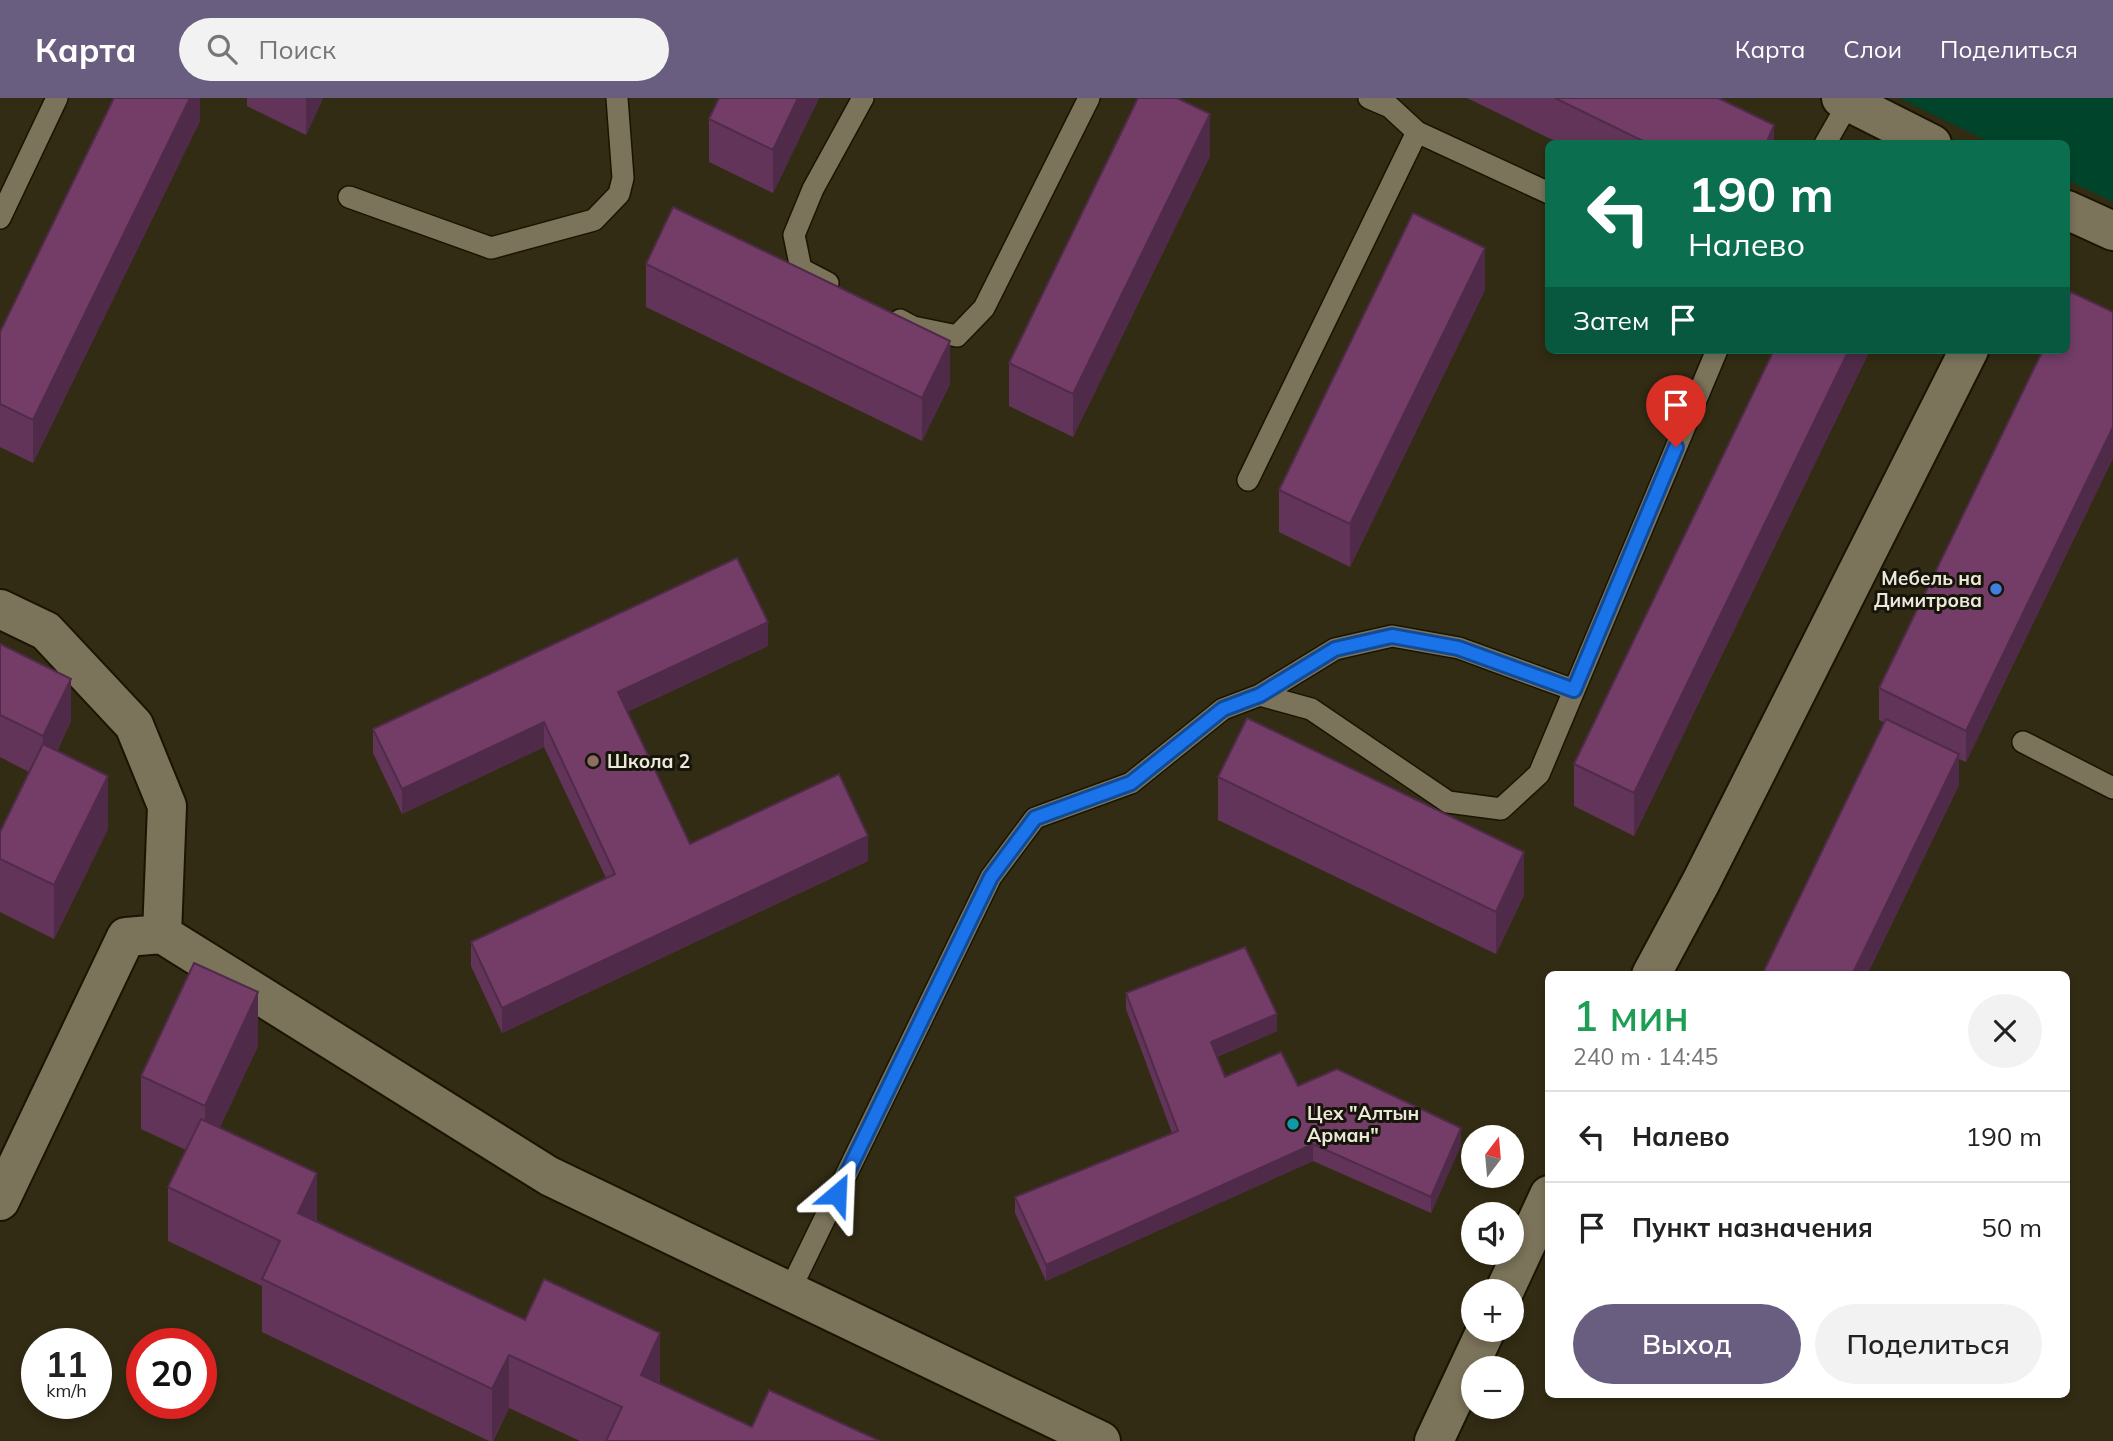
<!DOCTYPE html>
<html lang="ru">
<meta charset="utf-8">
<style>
body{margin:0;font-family:Mulish,sans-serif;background:#f2f2f2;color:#222;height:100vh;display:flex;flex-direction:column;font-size:26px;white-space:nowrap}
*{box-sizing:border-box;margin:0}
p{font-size:23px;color:#767676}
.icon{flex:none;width:38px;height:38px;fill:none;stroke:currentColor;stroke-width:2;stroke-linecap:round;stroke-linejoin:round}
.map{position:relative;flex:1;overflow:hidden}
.sheet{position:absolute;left:1545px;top:873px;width:525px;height:427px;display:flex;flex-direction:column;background:#fff;border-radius:10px;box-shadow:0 4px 10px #0003}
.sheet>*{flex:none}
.banner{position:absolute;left:1545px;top:42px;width:525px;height:214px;border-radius:10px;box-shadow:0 4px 10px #0003;background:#0b6e4f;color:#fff;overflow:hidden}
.needle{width:46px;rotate:16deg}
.tools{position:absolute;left:1461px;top:1027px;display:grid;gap:14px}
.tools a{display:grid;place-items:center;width:63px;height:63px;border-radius:50%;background:#fff;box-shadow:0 4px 10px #0003;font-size:35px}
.speed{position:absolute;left:21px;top:1230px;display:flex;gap:14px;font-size:35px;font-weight:700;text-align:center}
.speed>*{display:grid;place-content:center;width:91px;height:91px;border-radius:50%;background:#fff;box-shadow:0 4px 10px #0003;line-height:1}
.speed small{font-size:18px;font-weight:400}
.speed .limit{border:10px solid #d22;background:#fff;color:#111}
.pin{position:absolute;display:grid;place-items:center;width:60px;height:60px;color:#fff;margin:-72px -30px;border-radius:50% 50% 50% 0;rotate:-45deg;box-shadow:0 0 7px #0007}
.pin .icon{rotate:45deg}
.me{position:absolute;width:77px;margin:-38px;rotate:26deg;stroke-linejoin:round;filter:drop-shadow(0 0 5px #0008)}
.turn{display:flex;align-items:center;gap:24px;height:147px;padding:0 28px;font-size:32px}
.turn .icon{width:91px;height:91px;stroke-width:2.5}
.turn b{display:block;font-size:49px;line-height:60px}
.then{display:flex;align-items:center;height:66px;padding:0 28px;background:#0003;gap:14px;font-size:26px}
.round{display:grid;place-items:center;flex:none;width:74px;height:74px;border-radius:37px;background:#f2f2f2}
.summary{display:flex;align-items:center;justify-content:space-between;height:119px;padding:0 28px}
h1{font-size:42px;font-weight:600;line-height:52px;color:#1e9e55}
.cta{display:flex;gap:14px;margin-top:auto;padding:14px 28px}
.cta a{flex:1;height:80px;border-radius:42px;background:#695e80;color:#fff;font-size:28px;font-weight:600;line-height:80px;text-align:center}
.cta a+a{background:#f2f2f2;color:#222}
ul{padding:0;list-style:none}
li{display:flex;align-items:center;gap:21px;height:91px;padding:0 28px;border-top:2px solid #e0e0e0}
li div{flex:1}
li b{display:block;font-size:26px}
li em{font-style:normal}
header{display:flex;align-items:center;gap:42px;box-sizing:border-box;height:98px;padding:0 35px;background:#695e80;color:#fff}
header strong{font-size:33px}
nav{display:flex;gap:38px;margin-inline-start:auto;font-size:24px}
.search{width:490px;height:63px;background:#f2f2f2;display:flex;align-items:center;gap:18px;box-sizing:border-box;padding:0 24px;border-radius:38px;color:#767676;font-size:26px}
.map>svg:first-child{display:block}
</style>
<header>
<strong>Карта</strong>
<div class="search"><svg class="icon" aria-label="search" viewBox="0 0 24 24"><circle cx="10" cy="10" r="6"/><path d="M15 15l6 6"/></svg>Поиск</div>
<nav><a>Карта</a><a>Слои</a><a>Поделиться</a></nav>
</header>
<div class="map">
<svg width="2113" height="1343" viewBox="0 0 2113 1343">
<rect width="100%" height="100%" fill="#322c14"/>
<path fill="#00452b" d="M1899 0H2113V104L2067 82V46L1992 45Z"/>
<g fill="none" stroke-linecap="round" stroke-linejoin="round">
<defs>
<path id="service" d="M1369 0 1390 9 1417 34 1549 95
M1825 46 1849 4
M349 99 491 150 594 122 619 96 623 80 617 0
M0 120 57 0
M828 185 801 171 794 137 813 91 863 0
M900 222 913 229 957 238 984 210 1089 0
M1248 382 1417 34
M1260 597 1335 551 1392 538 1459 550 1574 592
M2023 644 2113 690
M789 1194 991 779 1035 720 1131 685 1223 611 1260 597 1311 611 1448 704 1501 711 1539 676 1717 252"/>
<path id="minor" d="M0 511 46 533 134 627 167 708 162 836
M1651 877 1701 784 1969 252
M0 1103 126 839 162 836 549 1078 1101 1343
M1504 1194 1549 1097
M1434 1343 1486 1232"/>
<path id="tertiary" d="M1841 0 1932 46
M2067 112 2113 133"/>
</defs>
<use href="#service" stroke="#1a1400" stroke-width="24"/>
<use href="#minor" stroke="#1a1400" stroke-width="42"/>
<use href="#tertiary" stroke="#1a1400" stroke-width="42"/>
<use href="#service" stroke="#7b735a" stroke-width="21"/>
<use href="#minor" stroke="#7b735a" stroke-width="38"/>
<use href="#tertiary" stroke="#7b735a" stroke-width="38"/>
</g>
<path fill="#633459" d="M200 0V23L33 365 0 349V234Z
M247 0H323L306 37 247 8Z
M819 0 773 95 709 64V21Z
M1467 0H1718L1774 46H1561Z
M1210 58 1073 339 1009 308V265Z
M646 166 950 286 922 343 646 209Z
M1485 192 1350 469 1279 434V392Z
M2113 214V360L1966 664 1959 661V687L1867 877H1762L1885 625 1879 622V590Z
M1774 252H1870L1634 738 1574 708V666Z
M0 546 71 623 57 653 108 731 54 841 0 814V734L29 674 0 659Z
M768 548 627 614 690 746 868 763 502 935 471 868V844L606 780 544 649 402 716 373 655V631Z
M1218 679 1524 797 1496 856 1218 722Z
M1126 895 1277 933 1217 959 1225 979 1298 988 1461 1047 1431 1115 1313 1063 1046 1183 1015 1115V1099L1172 1035 1126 911Z
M258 948 220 1029 317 1123 752 1329 880 1343H580L509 1310 493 1343H489L262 1234V1188L168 1143V1089L186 1052 141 1031V978Z"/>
<path fill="#502b49" d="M190 0H200V23L33 365V322Z
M306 0H323L306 37Z
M798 0H819L773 95V52Z
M1210 16V58L1073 339V296Z
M1774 27V46H1766Z
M1485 150V192L1350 469V426Z
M950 243V286L922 343V300Z
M1849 252H1870L1634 738V695Z
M2113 329V360L1966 664V633Z
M768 524V548L618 618V594Z
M71 581V623L43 680V638Z
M544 624V649L402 716V691Z
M1959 656V687L1867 877H1852Z
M108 678V731L54 841V787Z
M868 738V763L502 935V910Z
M1524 754V797L1496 856V814Z
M258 894V948L205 1061V1008Z
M1277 916V933L1211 961V944Z
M1461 1030V1047L1431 1115V1099Z
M1313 1046V1063L1046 1183V1167Z
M317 1075V1129L298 1115Z
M660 1235V1289L641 1277Z
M509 1257V1310L492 1343V1291Z"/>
<path fill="#733d68" stroke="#502b49" stroke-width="2" d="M114 0H190L33 322 0 306V234Z
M719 0H798L773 52 709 21Z
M1138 0H1177L1210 16 1073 296 1009 265Z
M1555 0H1718L1774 27 1766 46H1649Z
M673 109 950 243 922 300 646 166Z
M1413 115 1485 150 1350 426 1279 392Z
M2071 194 2113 214V329L1966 633 1879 590 2043 252H2067V202Z
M1774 252H1849L1634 695 1574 666Z
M737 460 768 524 618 594 690 746 839 676 868 738 502 910 471 844 615 776 544 624 402 691 373 631Z
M0 546 71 581 43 638 0 617Z
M1247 620 1524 754 1496 814 1218 679Z
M1886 621 1959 656 1852 877H1762Z
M43 646 108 678 54 787 0 761V734Z
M1245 849 1277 916 1211 944 1225 979 1281 954 1298 988 1337 971 1461 1030 1431 1099 1313 1046 1046 1167 1015 1099 1178 1033 1126 895Z
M194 865 258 894 205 1008 141 978Z
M201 1021 317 1075 298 1115 525 1222 544 1181 660 1235 641 1277 752 1329 769 1292 880 1343H606L622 1309 509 1257 492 1291 262 1181 280 1143 168 1089Z"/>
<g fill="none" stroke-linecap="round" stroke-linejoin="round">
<defs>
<path id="route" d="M837 1096 991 779 1035 720 1131 685 1223 611 1260 597 1335 551 1392 538 1458 550 1574 592 1676 349"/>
</defs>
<use href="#route" stroke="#114b97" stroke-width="18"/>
<use href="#route" stroke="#1a73e8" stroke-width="12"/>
</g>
<circle fill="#3f7fe0" stroke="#17140a" stroke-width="2.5" cx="1996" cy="491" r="7"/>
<circle fill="#8d6e63" stroke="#17140a" stroke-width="2.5" cx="593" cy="663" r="7"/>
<circle fill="#0f9aa8" stroke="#17140a" stroke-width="2.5" cx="1293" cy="1026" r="7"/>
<g text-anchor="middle" stroke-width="6" stroke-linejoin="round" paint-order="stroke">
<g font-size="19" font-weight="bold" fill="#ebe7d9" stroke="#17140a" text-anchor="start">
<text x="1982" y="487" text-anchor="end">Мебель на<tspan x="1982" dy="22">Димитрова</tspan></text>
<text x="607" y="670">Школа 2</text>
<text x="1307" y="1022">Цех "Алтын<tspan x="1307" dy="22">Арман"</tspan></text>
</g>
</g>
</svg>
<div class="tools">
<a><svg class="needle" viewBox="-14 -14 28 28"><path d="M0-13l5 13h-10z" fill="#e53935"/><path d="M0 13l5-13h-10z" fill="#767676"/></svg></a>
<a><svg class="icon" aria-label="sound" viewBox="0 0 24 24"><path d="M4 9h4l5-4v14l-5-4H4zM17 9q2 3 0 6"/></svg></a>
<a>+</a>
<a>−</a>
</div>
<div class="speed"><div>11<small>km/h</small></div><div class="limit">20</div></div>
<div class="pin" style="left:1676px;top:349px;background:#d93025"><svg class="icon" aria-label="arrive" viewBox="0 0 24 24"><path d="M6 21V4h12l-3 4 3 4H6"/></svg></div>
<svg class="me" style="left:837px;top:1096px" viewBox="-20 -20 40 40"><path d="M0-17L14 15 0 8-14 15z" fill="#1a73e8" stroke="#fff" stroke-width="4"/></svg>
<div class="banner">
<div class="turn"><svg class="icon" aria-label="left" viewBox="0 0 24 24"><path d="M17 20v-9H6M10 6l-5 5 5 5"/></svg><div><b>190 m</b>Налево</div></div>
<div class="then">Затем<svg class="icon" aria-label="arrive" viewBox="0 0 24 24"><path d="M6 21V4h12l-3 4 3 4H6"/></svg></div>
</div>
<section class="sheet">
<div class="summary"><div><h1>1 мин</h1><p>240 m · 14:45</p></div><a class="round"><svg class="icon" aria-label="close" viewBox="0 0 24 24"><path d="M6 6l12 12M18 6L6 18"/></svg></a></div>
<ul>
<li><svg class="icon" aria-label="left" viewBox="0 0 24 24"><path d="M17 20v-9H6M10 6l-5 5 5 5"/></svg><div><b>Налево</b></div><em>190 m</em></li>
<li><svg class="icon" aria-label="arrive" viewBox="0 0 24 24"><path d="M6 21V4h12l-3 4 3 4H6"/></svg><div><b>Пункт назначения</b></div><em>50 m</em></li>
</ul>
<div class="cta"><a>Выход</a><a>Поделиться</a></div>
</section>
</div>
